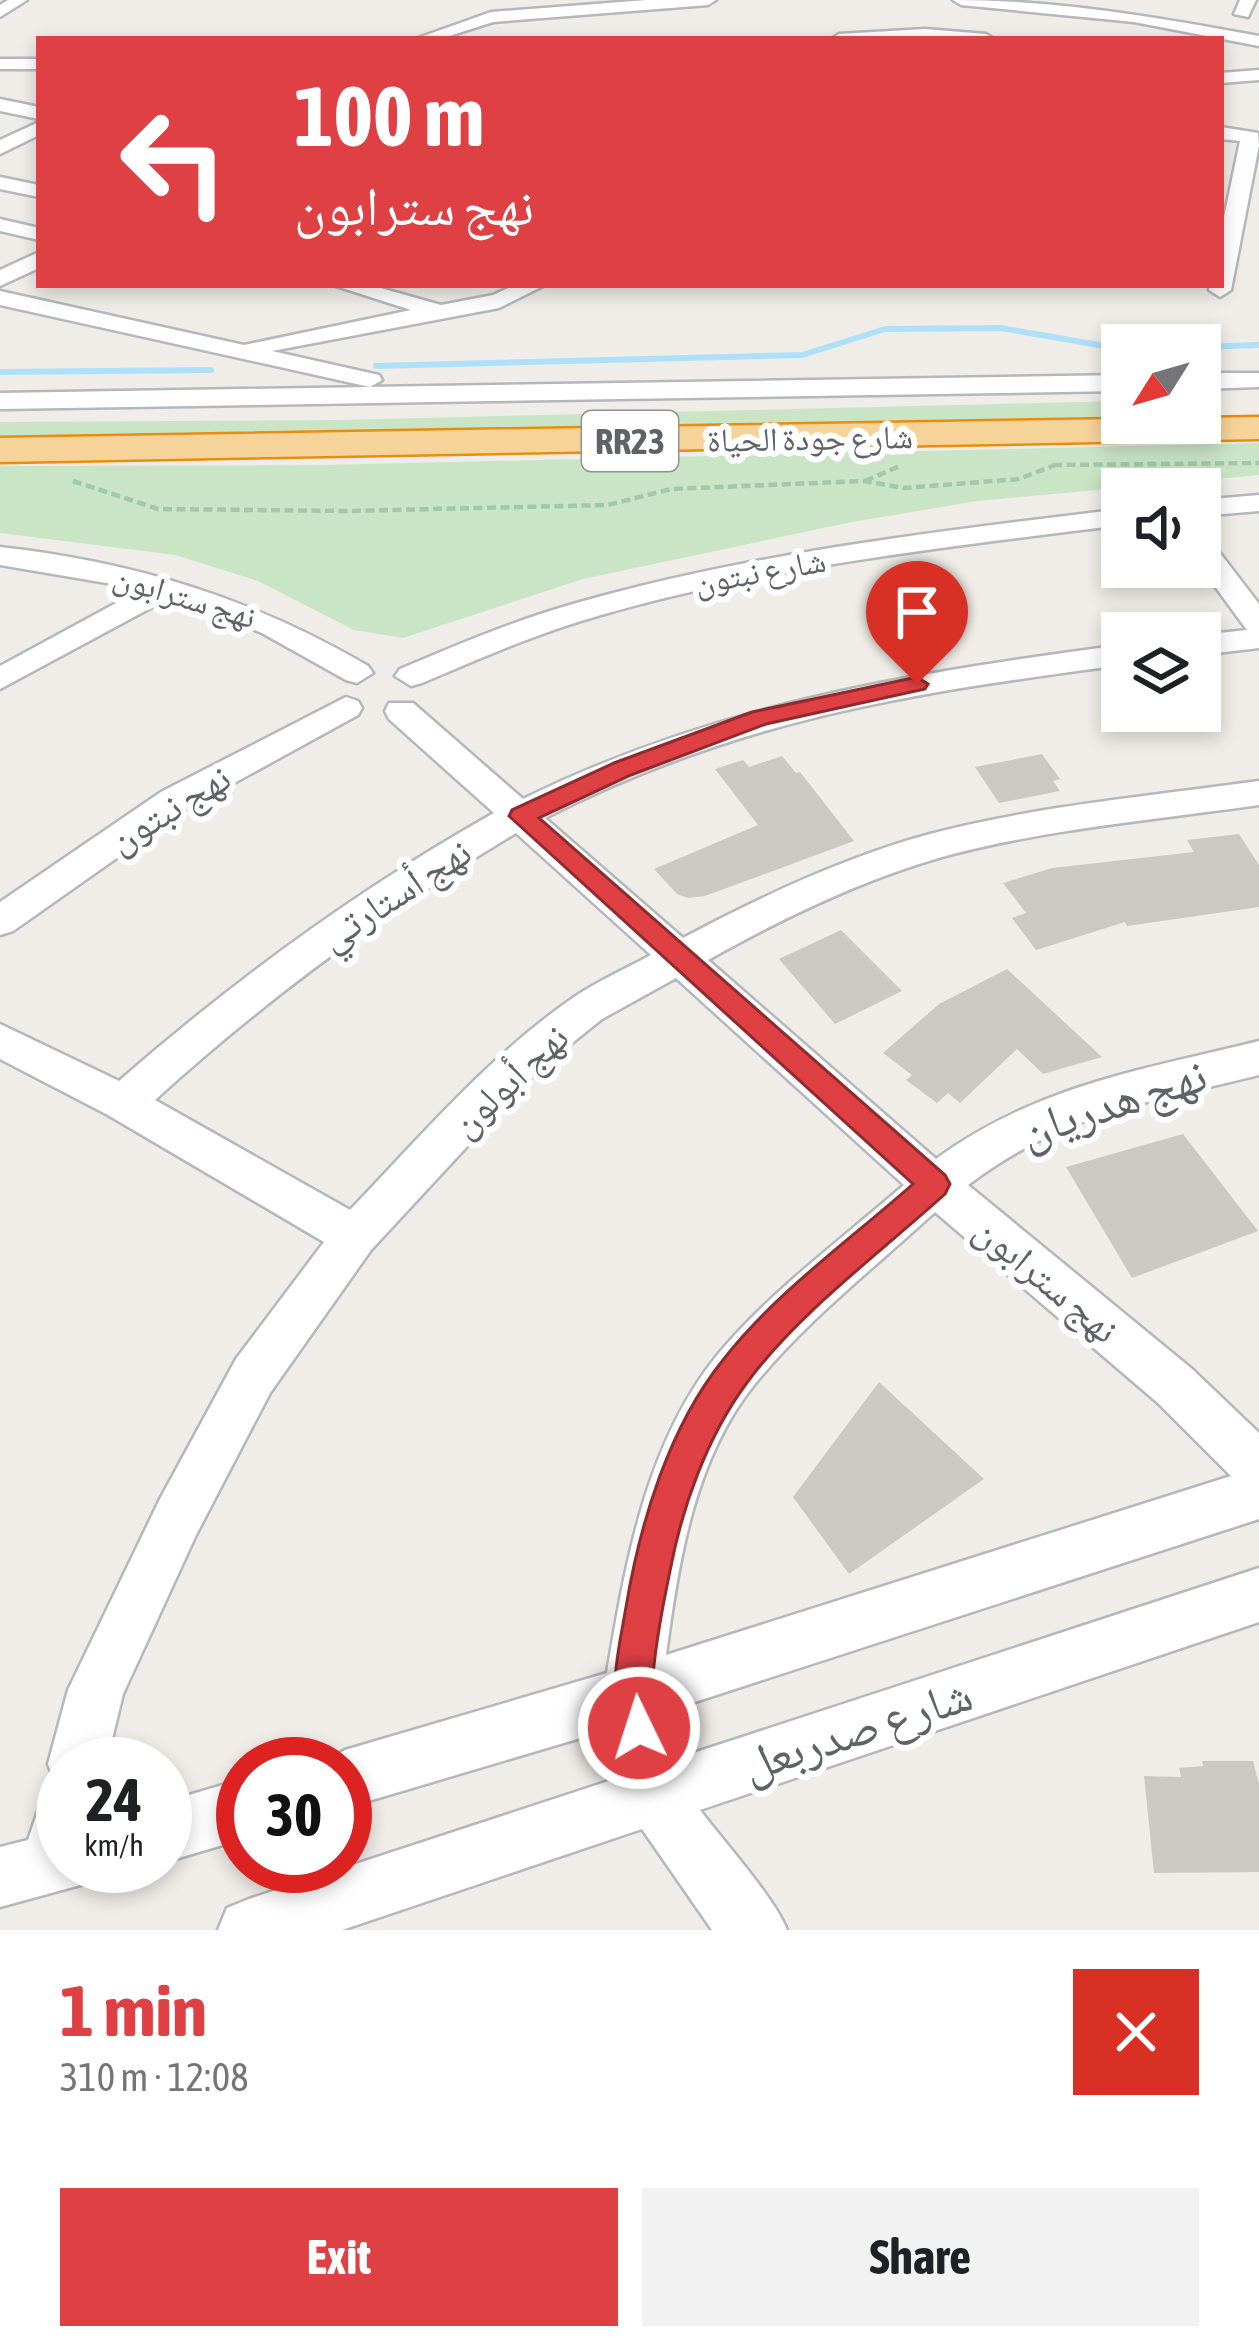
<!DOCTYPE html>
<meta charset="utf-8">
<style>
body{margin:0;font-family:"Asap Condensed","Noto Naskh Arabic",sans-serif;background:#f2f2f2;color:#202124;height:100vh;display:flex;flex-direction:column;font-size:45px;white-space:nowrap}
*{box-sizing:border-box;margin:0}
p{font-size:39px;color:#757577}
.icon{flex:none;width:66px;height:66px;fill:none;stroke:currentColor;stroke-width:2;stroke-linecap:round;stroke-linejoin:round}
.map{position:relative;height:1930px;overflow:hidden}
.details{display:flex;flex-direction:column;background:#fff;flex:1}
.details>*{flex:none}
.top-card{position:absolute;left:36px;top:36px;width:1188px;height:252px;border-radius:0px;box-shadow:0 6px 18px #0003;background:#de4044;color:#fff;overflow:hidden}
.needle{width:78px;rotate:233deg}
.fabs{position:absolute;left:1101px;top:324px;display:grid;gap:24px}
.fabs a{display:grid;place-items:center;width:120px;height:120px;border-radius:0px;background:#fff;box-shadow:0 6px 18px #0003;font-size:60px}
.speed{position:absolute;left:36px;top:1737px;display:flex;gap:24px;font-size:60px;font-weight:700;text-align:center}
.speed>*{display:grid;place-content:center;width:156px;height:156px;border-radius:50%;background:#fff;box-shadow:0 6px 18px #0003;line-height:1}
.speed small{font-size:30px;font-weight:400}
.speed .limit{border:18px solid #d22;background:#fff;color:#111}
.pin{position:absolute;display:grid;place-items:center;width:102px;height:102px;color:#fff;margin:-123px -51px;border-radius:50% 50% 50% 0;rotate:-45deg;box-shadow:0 0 12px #0007}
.pin .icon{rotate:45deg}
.me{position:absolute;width:132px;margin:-66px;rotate:356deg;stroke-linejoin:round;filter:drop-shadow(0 0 9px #0008)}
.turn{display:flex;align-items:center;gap:42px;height:252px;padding:0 60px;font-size:54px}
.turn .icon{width:156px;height:156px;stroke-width:2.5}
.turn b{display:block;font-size:84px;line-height:102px}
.round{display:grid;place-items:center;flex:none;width:126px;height:126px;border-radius:0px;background:#f2f2f2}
.headline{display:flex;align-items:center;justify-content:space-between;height:204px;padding:0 60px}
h1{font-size:72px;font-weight:700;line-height:90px;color:#de4044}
.action{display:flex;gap:24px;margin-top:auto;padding:24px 60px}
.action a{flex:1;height:138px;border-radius:0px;background:#de4044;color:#fff;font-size:48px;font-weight:700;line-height:138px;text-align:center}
.action a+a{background:#f2f2f2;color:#202124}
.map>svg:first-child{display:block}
</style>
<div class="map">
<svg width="1259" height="1930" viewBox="0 0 1259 1930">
<rect width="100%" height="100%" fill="#f0ede8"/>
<path fill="#cae5c6" d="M1122 401V420L0 441V422L337 420Z
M1259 443V475L977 501 852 522 583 579 403 638 354 630 258 581 175 555 0 533V466L324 465Z"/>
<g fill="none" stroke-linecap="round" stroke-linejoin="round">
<path stroke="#aee1f9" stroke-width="6" d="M1200 347 1259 345
M376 366 802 355 885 329 1001 328 1122 349
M0 372 211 370"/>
</g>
<path fill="#ccc8c4" d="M1042 754 1060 779 1053 781 1060 791 999 803 975 767Z
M782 756 796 773 800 772 854 841 705 896 688 898 677 894 654 869 758 825 715 769 743 760 749 767Z
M1239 834 1259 865V907L1127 926 1125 922 1036 950 1012 918 1026 913 1003 883 1052 868 1194 852 1187 840Z
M841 930 902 991 835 1024 779 959Z
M1007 969 1102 1057 1043 1074 1017 1049 960 1103 948 1093 937 1103 906 1080 912 1075 883 1053 939 1004Z
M1183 1134 1258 1231 1132 1278 1066 1167Z
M879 1382 984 1479 849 1574 793 1497Z
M1202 1761H1253L1259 1784V1872L1154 1873 1144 1776 1181 1777 1179 1768 1203 1766Z"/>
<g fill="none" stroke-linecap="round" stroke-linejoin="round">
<defs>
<path id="minor" d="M8 0H27L0 17V5Z
M647 0H716L708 5 493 22 440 39H415L491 12Z
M953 0C1057 0 1157 17 1259 36V46L1134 22 961 5Z
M1240 0H1256L1248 17 1234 14Z
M925 29 986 34 994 39H831L839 34Z
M0 59H39V69H0Z
M1259 70V80L1221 83V73Z
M0 99 39 107V119L0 111Z
M39 122V135L0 154V140Z
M1221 127 1258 133 1259 145 1231 290 1220 297 1209 290 1210 285H1221V232L1240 141 1221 139Z
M0 177 39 185V197L0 189Z
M0 219 39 228V240L0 231Z
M39 252V268L0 286V270Z
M333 285H370L441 305 493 295 515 285H545L499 308 272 351 379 375 382 380 370 387 1122 375V391L0 409V393L370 387 0 305V291L244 345 411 310Z
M1200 373H1259V387L1200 389Z
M1259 495V511L1200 516V500Z
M1122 509V525C948 547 770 566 601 615 540 632 481 658 422 683L411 686 395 676 400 669C459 644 518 619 580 602 757 552 940 531 1122 509Z
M1200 537 1210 540 1259 604V648L1200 655V635L1247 630 1200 566Z
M0 547C134 562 252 598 368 666L373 673 357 683 346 680 262 633 171 597 0 689V666L142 589 0 565Z
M1122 645V665C910 693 738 719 545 818L683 938C760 897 845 857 930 834 1037 806 1149 796 1259 781V805C1154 820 1045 829 942 857 861 880 781 919 708 960L936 1159C1036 1086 1141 1070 1259 1041V1075C1147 1103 1063 1113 968 1185L1192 1369 1259 1433V1519L664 1712 675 1759 1259 1568V1622L700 1810C724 1842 774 1897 787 1930H712L642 1829 342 1930H218L227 1908 249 1899 621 1777 611 1729 345 1808V1764H322L345 1750 607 1673C625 1565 646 1441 719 1353 772 1290 842 1239 904 1185L676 978 602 1019 562 1051 523 1086 371 1250 270 1393 196 1535 123 1694 106 1764H63V1787L56 1785 48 1764 68 1690 160 1499 236 1359 324 1242 108 1115 0 1059V1024L119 1081C236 979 359 889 494 813L389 719 385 711 389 703H413L523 799C716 704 910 673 1122 645ZM516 833 651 955C624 970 595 982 570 1000 487 1058 420 1137 350 1210L155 1100C267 998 386 911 516 833ZM935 1212 1158 1403 1231 1476 666 1655C678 1563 694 1460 754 1385 806 1321 874 1268 935 1212Z
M346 697 358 701 362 708 358 715 185 810 13 931 0 935V902L161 792Z
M243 1779V1839L165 1862V1802Z
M63 1790V1866H92L84 1884 0 1907V1847L28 1840 42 1799Z"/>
<path id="highway" d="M1259 417V439L0 462V438L1122 419V423H1200V418Z"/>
</defs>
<use href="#minor" stroke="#b5b8bb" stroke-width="5"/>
<use href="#highway" stroke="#e88d10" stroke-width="5"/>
<path stroke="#a1c8a8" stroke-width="4.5" stroke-dasharray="9 4.5" stroke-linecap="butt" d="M1053 465 1259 463
M73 481 158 509 349 511 608 505 671 489 864 481 904 488 1019 479 1055 465
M865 481 902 465"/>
<use href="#minor" fill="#fff" fill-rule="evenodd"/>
<use href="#highway" fill="#f6d499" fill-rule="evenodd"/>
</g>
<path fill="#de4044" stroke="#902a2c" stroke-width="3" d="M917 677 928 684 925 689 766 724 631 775 539 818 945 1175 950 1184 945 1194C881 1252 797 1314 746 1384 707 1437 682 1507 670 1571 662 1609 654 1650 652 1689 651 1709 662 1722 653 1742L639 1748 625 1742C606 1696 618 1654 626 1607 640 1523 669 1427 723 1360 775 1293 850 1240 913 1184L509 816 512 810 614 763 752 712Z"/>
<g text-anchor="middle" stroke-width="12" stroke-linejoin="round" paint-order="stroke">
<g font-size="33" fill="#5f6367" stroke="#fff">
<text transform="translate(810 438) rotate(-1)" y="12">شارع جودة الحياة</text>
<text transform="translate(760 571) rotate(-10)" y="12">شارع نبتون</text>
<text transform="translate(185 596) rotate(17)" y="12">نهج سترابون</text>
</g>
<rect fill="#fff" stroke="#8f9295" stroke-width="3" x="582" y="411" width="96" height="60" rx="9"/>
<g font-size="36" font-weight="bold" fill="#5f6367">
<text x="630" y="454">RR23</text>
</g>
<g font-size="39" fill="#5f6367" stroke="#fff">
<text transform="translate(169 808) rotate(-31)" y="14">نهج نبتون</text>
<text transform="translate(395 894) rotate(-33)" y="14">نهج أستارتي</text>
<text transform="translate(509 1080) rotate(-43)" y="14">نهج أبولون</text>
<text transform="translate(1047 1279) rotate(40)" y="14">نهج سترابون</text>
</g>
<g font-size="48" fill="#5f6367" stroke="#fff">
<text transform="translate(1113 1102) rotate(-18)" y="17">نهج هدريان</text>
<text transform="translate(857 1729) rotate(-18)" y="17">شارع صدربعل</text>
</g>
</g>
</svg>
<div class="fabs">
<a><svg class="needle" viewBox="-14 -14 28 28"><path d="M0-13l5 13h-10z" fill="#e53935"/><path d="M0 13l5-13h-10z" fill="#757577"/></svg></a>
<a><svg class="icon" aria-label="sound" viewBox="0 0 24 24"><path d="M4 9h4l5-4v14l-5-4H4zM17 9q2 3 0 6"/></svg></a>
<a><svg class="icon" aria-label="layers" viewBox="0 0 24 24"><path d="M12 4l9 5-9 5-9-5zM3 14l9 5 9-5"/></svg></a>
</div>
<div class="speed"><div>24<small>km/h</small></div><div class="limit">30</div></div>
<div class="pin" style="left:917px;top:684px;background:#d93025"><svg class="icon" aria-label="arrive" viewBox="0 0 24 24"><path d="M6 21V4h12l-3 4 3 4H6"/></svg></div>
<svg class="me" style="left:639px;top:1728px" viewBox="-20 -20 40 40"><circle r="17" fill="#de4044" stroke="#fff" stroke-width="3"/><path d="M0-11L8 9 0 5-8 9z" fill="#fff"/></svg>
<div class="top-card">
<div class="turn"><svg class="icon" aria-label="left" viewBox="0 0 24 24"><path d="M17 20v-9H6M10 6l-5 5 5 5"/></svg><div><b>100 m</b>نهج سترابون</div></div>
</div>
</div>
<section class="details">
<div class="headline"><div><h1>1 min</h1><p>310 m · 12:08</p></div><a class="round" style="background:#d93025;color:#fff"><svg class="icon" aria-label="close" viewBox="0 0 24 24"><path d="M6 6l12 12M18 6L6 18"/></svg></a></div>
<div class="action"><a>Exit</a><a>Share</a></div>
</section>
